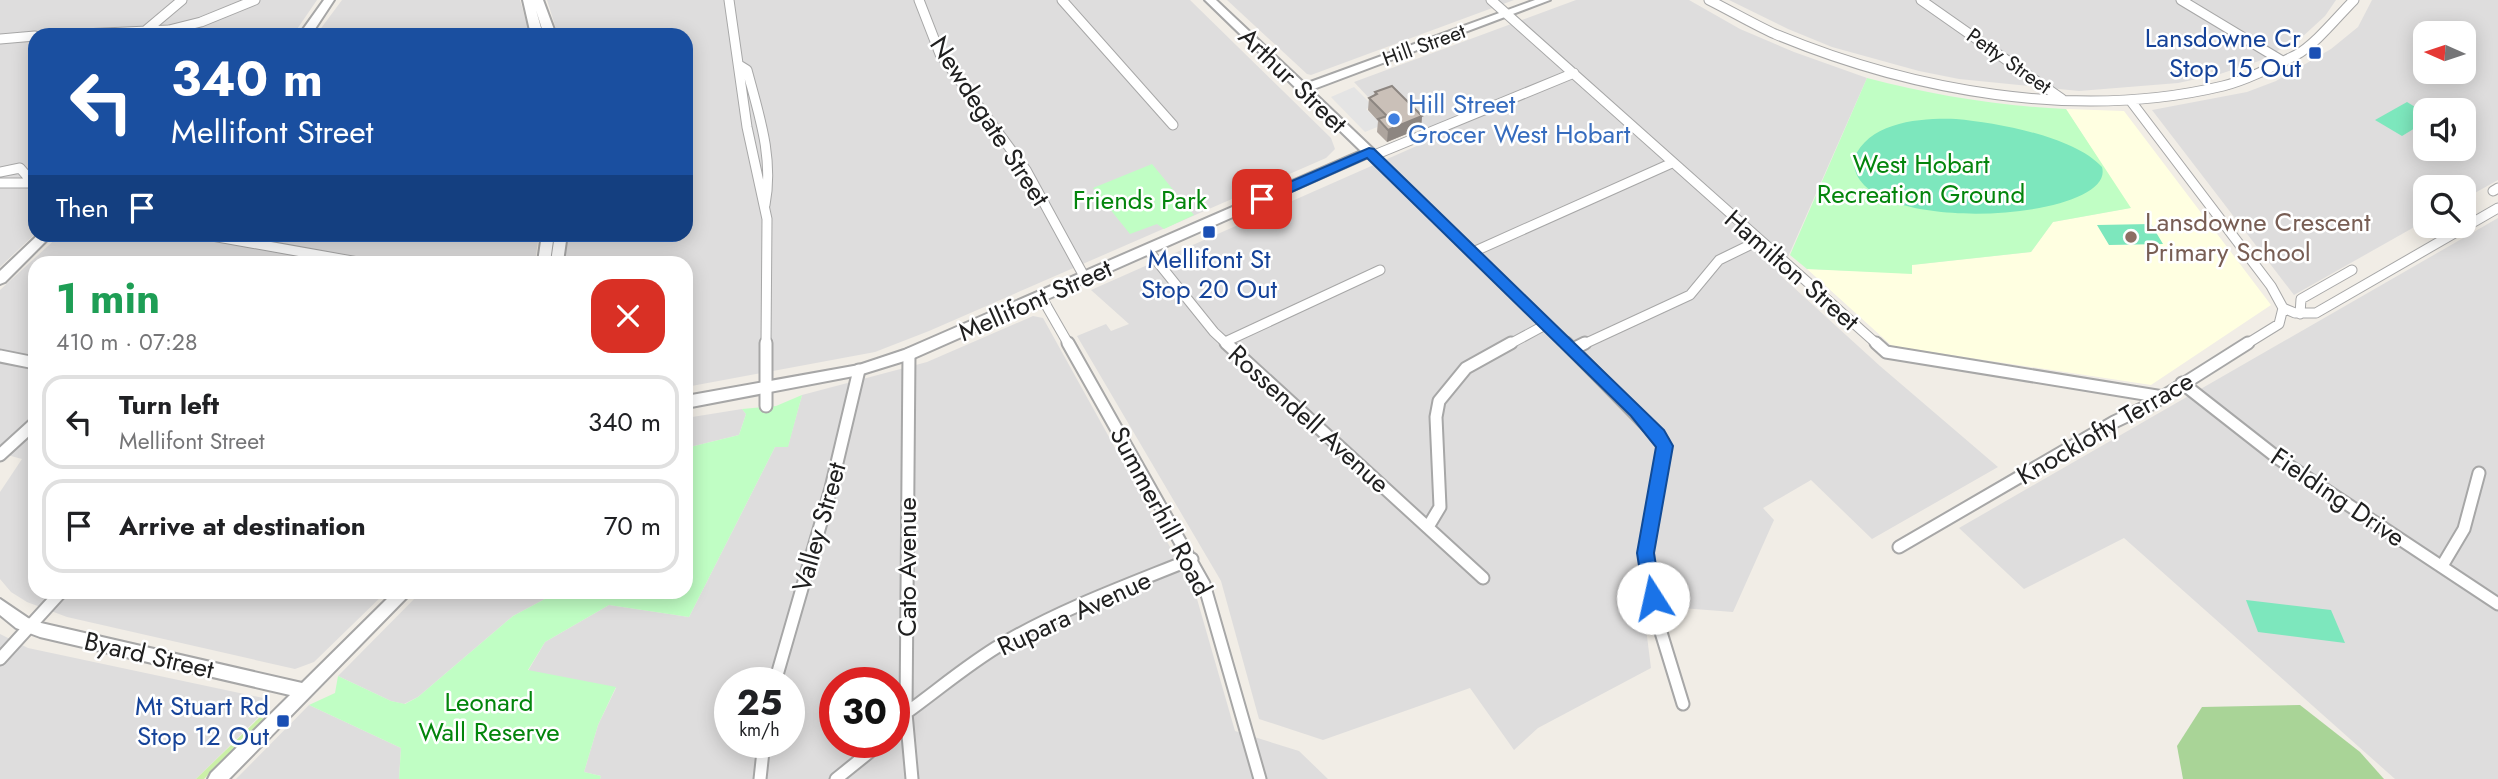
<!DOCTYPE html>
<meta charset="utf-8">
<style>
body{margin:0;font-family:Jost,sans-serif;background:#f6f6f6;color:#202124;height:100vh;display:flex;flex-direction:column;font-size:26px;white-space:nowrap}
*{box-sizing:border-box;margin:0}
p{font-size:23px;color:#757577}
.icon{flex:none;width:38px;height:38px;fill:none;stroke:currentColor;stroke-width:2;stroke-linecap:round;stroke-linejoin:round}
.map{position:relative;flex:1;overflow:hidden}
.details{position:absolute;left:28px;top:256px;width:665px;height:343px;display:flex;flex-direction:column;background:#fff;border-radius:21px;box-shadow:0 4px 18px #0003}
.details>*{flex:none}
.hud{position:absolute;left:28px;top:28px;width:665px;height:214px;border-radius:21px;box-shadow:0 4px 18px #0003;background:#1a4fa0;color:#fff;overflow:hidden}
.needle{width:46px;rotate:273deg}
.tools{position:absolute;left:2413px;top:21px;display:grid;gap:14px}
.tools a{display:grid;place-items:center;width:63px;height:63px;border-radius:14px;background:#fff;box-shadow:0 4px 18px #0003;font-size:35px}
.speed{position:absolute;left:714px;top:667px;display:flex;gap:14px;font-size:35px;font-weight:700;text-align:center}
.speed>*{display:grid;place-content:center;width:91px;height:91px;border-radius:50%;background:#fff;box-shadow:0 4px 18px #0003;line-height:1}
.speed small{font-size:18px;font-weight:400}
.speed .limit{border:10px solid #d22;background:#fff;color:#111}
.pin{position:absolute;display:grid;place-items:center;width:60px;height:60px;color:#fff;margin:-30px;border-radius:14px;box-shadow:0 4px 10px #0006}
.me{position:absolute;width:77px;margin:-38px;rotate:350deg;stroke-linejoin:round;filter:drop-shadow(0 0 5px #0008)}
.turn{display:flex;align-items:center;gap:24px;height:147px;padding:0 28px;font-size:32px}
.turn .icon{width:91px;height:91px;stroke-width:2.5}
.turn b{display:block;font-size:49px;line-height:60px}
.then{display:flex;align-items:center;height:66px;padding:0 28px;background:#0003;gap:14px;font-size:26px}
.round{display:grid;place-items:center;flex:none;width:74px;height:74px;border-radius:21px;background:#f6f6f6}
.overview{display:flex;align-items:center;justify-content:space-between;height:119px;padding:0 28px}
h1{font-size:42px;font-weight:700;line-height:52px;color:#1e9e55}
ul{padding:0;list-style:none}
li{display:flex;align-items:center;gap:21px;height:94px;margin:0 14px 10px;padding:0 14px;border:4px solid #e0e0e0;border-radius:21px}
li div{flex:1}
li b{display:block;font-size:26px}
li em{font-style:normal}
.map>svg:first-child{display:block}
</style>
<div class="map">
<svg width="2498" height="779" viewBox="0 0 2498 779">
<rect width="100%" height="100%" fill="#f1ede6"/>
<path fill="#dedddd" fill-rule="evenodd" d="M0 0H317L293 35H35V234L0 267Z
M342 0H520L530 35H316Z
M547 0H1190L1331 138 1335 149 1326 158 929 331 875 352 686 387V262H564L568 235 686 234V35H558Z
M1227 0H1514L1311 75 1307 74Z
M1576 0H1689L1740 29 1794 52 1867 78 1780 275 1880 366 1998 467 1872 539 1811 480 1763 508 1774 520 1733 612 1643 605 1651 668 1538 728 1514 750 1470 688 1323 740 1259 719 1221 581 1077 336 1106 324 1111 331 1129 324 1091 290 1437 137 1386 90 1368 97 1354 82Z
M1729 0H2336L2325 16 2301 38 2259 61 2220 74 2178 83 2079 91 1959 79 1919 71 1832 47 1788 29Z
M2372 0H2498V180L2464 199V187H2426L2425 221 2294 295 2152 110 2247 92 2276 81 2331 49 2358 27ZM2426 33H2464V72H2426ZM2426 110H2464V149H2426Z
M2498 218V779H2395L2124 538 2024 589 1959 528Z
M60 235H539L535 262H35V592H386L314 662 295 669 67 617 27 602 11 592 0 579V492L22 459 0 453V290Z
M1033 316 1043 318 1195 592 1235 731 1299 751 1328 779H600L601 776 584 772 598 725 616 688 528 671 545 642 609 605 689 617 775 447 788 446 802 395 927 362ZM730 682H789V742H730ZM835 682H894V742H835Z
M742 409 746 414 739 435 686 448V418Z
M421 592H558L513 616 418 697 404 704 391 701 338 676Z
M0 634 28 648 268 699V708L196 779H0Z
M309 705 401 748 399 779H236Z"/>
<path fill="#ffffe1" d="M2066 109 2124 111 2271 305 2151 385 1892 346 1807 269 1911 273V265L2031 252 2053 222 2130 208Z"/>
<path fill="#cbf0a8" d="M260 717 264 719 204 779H196Z"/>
<path fill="#a9d497" d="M2300 705 2360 752 2384 779H2183L2177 746 2202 707Z"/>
<path fill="#c0fec4" d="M1867 78C1933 95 1998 106 2066 109L2131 208 2053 222 2031 252 1912 265V274L1807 269 1790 255Z
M1152 164 1194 215 1164 229 1157 224 1130 234 1093 188Z
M802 395 788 447H775L689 617 609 605 545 642 528 670 616 687 598 725 584 772 601 776 600 779H399L401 748 309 705 335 693 338 676 391 701 405 704 418 697 513 616 558 592H686V448L739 435 746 414 742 409 776 406Z"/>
<path fill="#7de7bd" d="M2407 102 2425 113V122L2402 136 2375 120Z
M1956 119C1998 123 2073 136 2102 167 2118 222 1848 239 1854 159 1869 121 1922 118 1956 119Z
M2151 224 2163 244 2109 245 2097 225Z
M2246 600 2331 610 2345 643 2258 632Z"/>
<path fill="#e4e4e4" d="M1354 87 1373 106 1366 109 1382 125 1365 132 1331 97Z"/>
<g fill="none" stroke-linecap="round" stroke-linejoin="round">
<defs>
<path id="minor-far1" d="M729 0 747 127 767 219 766 345
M919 0 940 54 1026 170 1085 278
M1062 0 1173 125
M1491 0 1878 345
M1709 0C1731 11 1753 24 1775 34 1912 91 2077 121 2223 86 2247 80 2274 66 2296 55 2315 45 2338 16 2354 0
M1921 0 2062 99
M2181 0 2284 62
M144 32 182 0
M61 35 169 30 201 22 255 0
M0 39 35 36
M739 65 747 70C759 115 774 158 765 205
M2130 100 2271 286 2283 308
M1369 152 1568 345
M1372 156 1574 73
M0 172 20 168 33 183
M0 183H35
M2493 191 2498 188
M201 234 358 262
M1148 250 1214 332 1228 345
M1473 252 1672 163
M1042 298 1069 345
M2300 314 2301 299 2352 270
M1225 342 1380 270
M1508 345 1547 324
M1582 345 1690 295 1719 260 1758 241
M2245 345 2279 324 2283 308 2295 313H2316L2498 208"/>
<path id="minor" d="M1068 343 1204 584 1260 779
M1226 343 1483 578
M1566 343 1663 442 1664 451 1646 553 1660 629 1683 704
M1876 343 1886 352 2163 397
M1573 349 1585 343
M909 354 906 713 912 779
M0 356 35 363
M2182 383 2279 459 2498 604
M766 406V343
M0 455 35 423
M1428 527 1440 507 1436 417 1439 401 1466 368 1511 343
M1899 547 2114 422 2150 405 2248 343
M2442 566 2464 529 2479 473
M0 659 61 592
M775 682 831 488 859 370
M894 727 906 713C938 690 968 664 1002 644 1061 609 1128 585 1192 559
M760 779 764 742
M836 779 882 742"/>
<path id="tertiary" d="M324 0H334L311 35H299Z
M523 0H543L556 35H544L536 10 543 35H531Z
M1205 0H1216L1305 84 1535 0H1550L1311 90 1373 149 1375 152 1373 155 914 358 859 375 686 408V396L859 365 904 350 1361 151Z
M39 234H53L5 282 0 284V271Z
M542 234H554L550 262H538Z
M555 234H567L563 262H551Z
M394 592H412L229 779H208L211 773 290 695 40 637 16 628 0 615V599L28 618 41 623 302 683Z"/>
</defs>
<use href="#minor-far1" stroke="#a7a7a7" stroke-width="11"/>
<use href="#minor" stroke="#a7a7a7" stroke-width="15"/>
<use href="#tertiary" stroke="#a7a7a7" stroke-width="4"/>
<use href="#minor-far1" stroke="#fff" stroke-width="9"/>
<use href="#minor" stroke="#fff" stroke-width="11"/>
<use href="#tertiary" fill="#fff" fill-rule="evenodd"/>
</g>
<path fill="#aea59e" d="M1375 92 1422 116 1421 128 1387 142 1377 132 1378 121 1368 110 1369 98 1374 95Z"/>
<path fill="#8d8681" d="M1422 116 1421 128 1387 142 1388 130Z"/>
<path fill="#cac0b8" stroke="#8d8681" stroke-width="2" d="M1392 86 1422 116 1388 130 1378 119 1387 116 1369 98 1377 94 1375 92Z"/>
<path fill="#1a73e8" stroke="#114b97" stroke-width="2" d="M1369 148 1374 149 1664 430 1673 446 1654 553 1661 598 1659 604 1653 606 1646 604 1644 598 1637 553 1656 447 1631 416 1367 158 1267 203H1257L1255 199 1257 196Z"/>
<g fill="#1a4fb4" stroke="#fff" stroke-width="2.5">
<rect x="2308" y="46" width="14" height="14" rx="3.5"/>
<rect x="1202" y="225" width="14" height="14" rx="3.5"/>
<rect x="276" y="714" width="14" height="14" rx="3.5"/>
</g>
<circle fill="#3f7fe0" stroke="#fff" stroke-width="2.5" cx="1394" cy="119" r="7"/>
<circle fill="#8d6e63" stroke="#fff" stroke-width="2.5" cx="2131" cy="237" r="7"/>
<g text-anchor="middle" stroke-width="5" stroke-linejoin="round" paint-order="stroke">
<g font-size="21" fill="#202020" stroke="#fff">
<text transform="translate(1424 45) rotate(-20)" y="7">Hill Street</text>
<text transform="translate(2009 61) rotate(35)" y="7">Petty Street</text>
</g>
<g font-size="26" fill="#164399" stroke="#fff" text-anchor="end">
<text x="2301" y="47">Lansdowne Cr<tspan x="2301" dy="30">Stop 15 Out</tspan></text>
<text x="1209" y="268" text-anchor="middle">Mellifont St<tspan x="1209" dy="30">Stop 20 Out</tspan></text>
<text x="269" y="715">Mt Stuart Rd<tspan x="269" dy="30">Stop 12 Out</tspan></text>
</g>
<g font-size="26" fill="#202020" stroke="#fff">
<text transform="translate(1293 80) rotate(44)" y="9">Arthur Street</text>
<text transform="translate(990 121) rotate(57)" y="9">Newdegate Street</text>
<text transform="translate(1792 270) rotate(41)" y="9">Hamilton Street</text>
<text transform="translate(1035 300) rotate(-24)" y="9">Mellifont Street</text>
<text transform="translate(1309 419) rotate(42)" y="9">Rossendell Avenue</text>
<text transform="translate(2105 428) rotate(-30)" y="9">Knocklofty Terrace</text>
<text transform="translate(2338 497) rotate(34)" y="9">Fielding Drive</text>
<text transform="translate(1161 511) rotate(62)" y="9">Summerhill Road</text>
<text transform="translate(819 527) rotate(-74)" y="9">Valley Street</text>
<text transform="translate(907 567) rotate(-90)" y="9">Cato Avenue</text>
<text transform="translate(1074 613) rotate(-25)" y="9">Rupara Avenue</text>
<text transform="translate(149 655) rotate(13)" y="9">Byard Street</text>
</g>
<g font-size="26" fill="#366cbe" stroke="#fff" text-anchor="start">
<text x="1408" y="113">Hill Street<tspan x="1408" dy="30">Grocer West Hobart</tspan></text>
</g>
<g font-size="26" fill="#03850c" stroke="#fff">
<text x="1921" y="173">West Hobart<tspan x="1921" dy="30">Recreation Ground</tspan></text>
<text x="1140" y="209">Friends Park</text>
<text x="489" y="711">Leonard<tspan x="489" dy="30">Wall Reserve</tspan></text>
</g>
<g font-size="26" fill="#785e54" stroke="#fff" text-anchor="start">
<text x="2145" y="231">Lansdowne Crescent<tspan x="2145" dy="30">Primary School</tspan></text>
</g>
</g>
</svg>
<div class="tools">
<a><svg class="needle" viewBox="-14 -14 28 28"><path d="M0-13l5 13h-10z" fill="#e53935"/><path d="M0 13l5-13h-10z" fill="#757577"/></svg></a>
<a><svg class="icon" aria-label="sound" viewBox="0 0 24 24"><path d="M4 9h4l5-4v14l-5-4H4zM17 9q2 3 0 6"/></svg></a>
<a><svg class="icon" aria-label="search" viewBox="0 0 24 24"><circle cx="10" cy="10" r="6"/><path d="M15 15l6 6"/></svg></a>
</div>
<div class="speed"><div>25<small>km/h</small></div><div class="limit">30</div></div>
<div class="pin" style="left:1262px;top:199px;background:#d93025"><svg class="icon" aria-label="arrive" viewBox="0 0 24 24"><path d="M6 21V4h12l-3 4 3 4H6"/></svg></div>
<svg class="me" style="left:1653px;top:598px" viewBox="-20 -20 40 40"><circle r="19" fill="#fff"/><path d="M0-13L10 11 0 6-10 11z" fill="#1a73e8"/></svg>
<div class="hud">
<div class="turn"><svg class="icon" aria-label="left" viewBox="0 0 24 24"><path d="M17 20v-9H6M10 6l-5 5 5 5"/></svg><div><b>340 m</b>Mellifont Street</div></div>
<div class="then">Then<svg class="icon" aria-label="arrive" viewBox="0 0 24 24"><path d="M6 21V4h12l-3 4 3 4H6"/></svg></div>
</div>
<section class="details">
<div class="overview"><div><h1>1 min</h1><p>410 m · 07:28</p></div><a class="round" style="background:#d93025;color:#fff"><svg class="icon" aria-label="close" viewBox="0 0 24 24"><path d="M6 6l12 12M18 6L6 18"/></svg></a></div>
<ul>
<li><svg class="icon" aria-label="left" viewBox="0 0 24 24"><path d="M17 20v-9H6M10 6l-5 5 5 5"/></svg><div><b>Turn left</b><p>Mellifont Street</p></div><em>340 m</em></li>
<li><svg class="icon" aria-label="arrive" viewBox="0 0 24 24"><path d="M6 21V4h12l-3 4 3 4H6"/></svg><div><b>Arrive at destination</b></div><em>70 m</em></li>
</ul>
</section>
</div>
